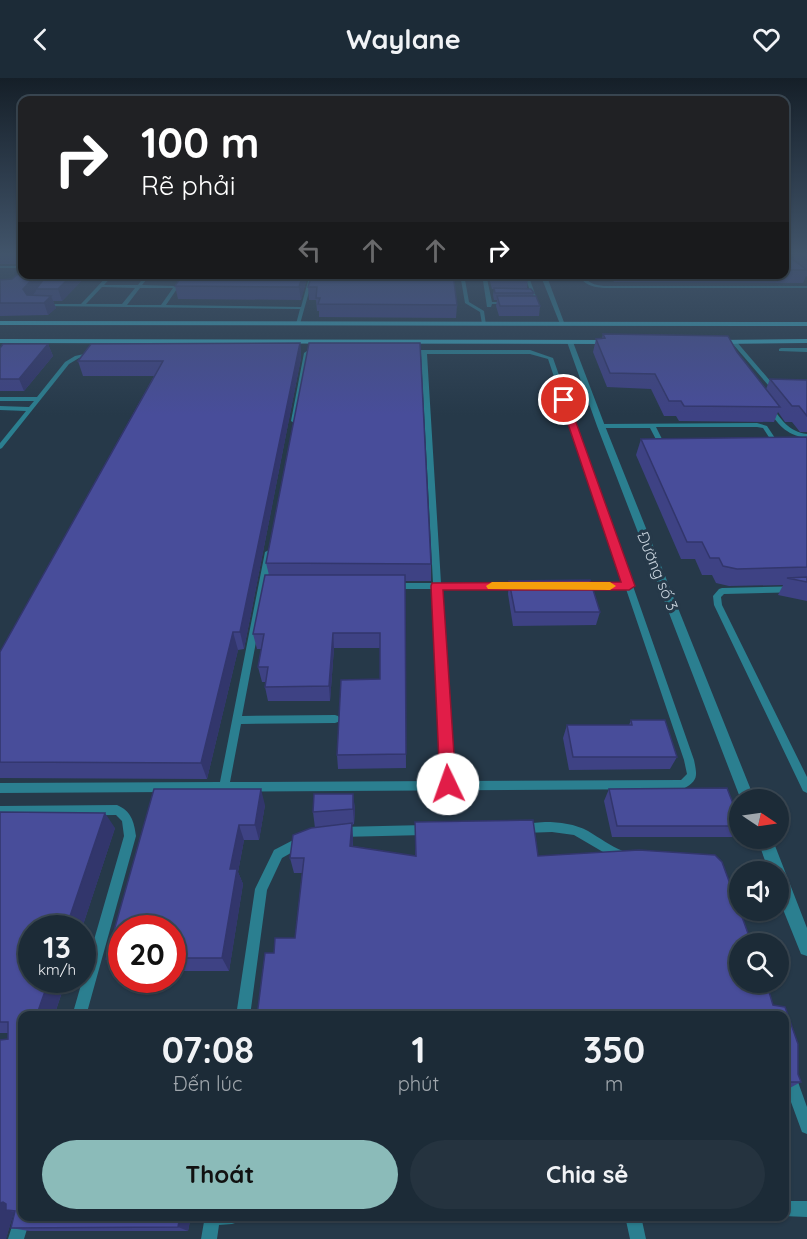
<!DOCTYPE html>
<html lang="vi">
<meta charset="utf-8">
<style>
body{margin:0;font-family:Quicksand,sans-serif;background:#25333f;color:#f1f3f6;height:100vh;display:flex;flex-direction:column;font-size:22px;white-space:nowrap}
*{box-sizing:border-box;margin:0}
p{font-size:20px;color:#a0a7ad}
.icon{flex:none;width:33px;height:33px;fill:none;stroke:currentColor;stroke-width:2;stroke-linecap:round;stroke-linejoin:round}
.map{position:relative;flex:1;overflow:hidden}
.sheet{position:absolute;left:18px;top:933px;width:771px;height:210px;display:flex;flex-direction:column;background:#1c2b37;border-radius:12px;box-shadow:0 2px 4px #0004,0 0 0 2px #3a4752}
.sheet>*{flex:none}
.hud{position:absolute;left:18px;top:18px;width:771px;height:183px;border-radius:12px;box-shadow:0 2px 4px #0004,0 0 0 2px #3a4752;background:#202124;color:#fff;overflow:hidden}
.needle{width:39px;rotate:103deg}
.controls{position:absolute;left:729px;top:711px;display:grid;gap:12px}
.controls a{display:grid;place-items:center;width:60px;height:60px;border-radius:50%;background:#1c2b37;box-shadow:0 2px 4px #0004,0 0 0 2px #3a4752;font-size:30px}
.speed{position:absolute;left:18px;top:837px;display:flex;gap:12px;font-size:30px;font-weight:700;text-align:center}
.speed>*{display:grid;place-content:center;width:78px;height:78px;border-radius:50%;background:#1c2b37;box-shadow:0 2px 4px #0004,0 0 0 2px #3a4752;line-height:1}
.speed small{font-size:15px;font-weight:400}
.speed .limit{border:9px solid #d22;background:#fff;color:#111}
.pin{position:absolute;display:grid;place-items:center;width:51px;height:51px;color:#fff;margin:-26px;border:3px solid #fff;border-radius:50%;box-shadow:0 2px 6px #0007}
.me{position:absolute;width:66px;margin:-33px;rotate:357deg;stroke-linejoin:round;filter:drop-shadow(0 0 4px #0008)}
.turn{display:flex;align-items:center;gap:21px;height:126px;padding:0 24px;font-size:27px}
.turn .icon{width:78px;height:78px;stroke-width:2.5}
.turn b{display:block;font-size:42px;line-height:51px}
.lanes{display:flex;align-items:center;height:57px;padding:0 24px;background:#0003;justify-content:center;gap:30px;direction:ltr}
.lanes .off{opacity:.35}
.eta{display:flex;justify-content:space-evenly;align-items:center;height:102px;text-align:center}
.eta b{font-size:36px;font-weight:700;line-height:42px}
.button{display:flex;gap:12px;margin-top:auto;padding:12px 24px}
.button a{flex:1;height:69px;border-radius:36px;background:#8bbbb9;color:#111;font-size:24px;font-weight:700;line-height:69px;text-align:center}
.button a+a{background:#25333f;color:#f1f3f6}
header{display:flex;justify-content:space-between;align-items:center;height:78px;padding:0 24px;background:#1c2b37;font-size:27px;font-weight:700}
.map>svg:first-child{display:block}
</style>
<header><svg class="icon" aria-label="back" viewBox="0 0 24 24"><path d="M15 5l-7 7 7 7"/></svg>Waylane<svg class="icon" aria-label="heart" viewBox="0 0 24 24"><path d="M12 20l-8-8c-3-5 5-10 8-4 3-6 11-1 8 4z"/></svg></header>
<div class="map">
<svg width="807" height="1161" viewBox="0 0 807 1161">
<rect width="100%" height="100%" fill="#263949"/>
<g fill="none" stroke-linecap="round" stroke-linejoin="round">
<path fill="#2b7f90" fill-rule="evenodd" d="M0 188H19L21 189 19 190H0Z
M109 196H114L104 207H138L146 196H151L142 207 175 208 182 196H187L166 227 301 229 310 196H314L300 246 298 247 296 246 300 231 44 228 42 227 44 226H81ZM102 209 135 210 122 226H86ZM140 210H173L161 227H127Z
M460 196H464L469 224 484 233 486 247 482 246 480 234 465 225Z
M482 196H486L492 224H509L511 226H492L491 229H487Z
M524 196H528L540 230 536 229Z
M578 196H582C588 205 594 207 604 208H807V210H604C592 209 584 207 578 196Z
M732 263H736L772 305 779 308V310L768 307 732 265Z
M781 270H807V274L779 273V271Z
M410 272H530L553 280 694 682C697 697 699 703 683 711L0 715V705L220 704 265 474 269 472 273 474 242 638 335 637 338 638 340 641 338 644 335 645 241 646 230 704 443 703 433 511H394L390 508 394 505H433L421 276 408 275 407 274ZM427 276H530L548 281 624 505H580L576 508 580 511H626L684 682 687 696 681 702 453 703 441 511H518L522 508 518 505H441Z
M307 273 310 275 297 343 294 345 291 343 304 275Z
M93 274 96 276 95 277 79 280 69 286 2 370 0 371V365L26 333 0 332V328L29 329 34 323H0V319H37L65 284 75 278Z
M767 328H771C781 341 789 354 807 356V360C785 357 778 346 766 329Z
M757 345 767 348 781 369 780 370H776L763 350 757 349H656L667 371 664 373 661 371 650 350H601L598 348 601 346Z
M807 508V514L724 516 721 519 722 527 807 699V715L803 713 714 527 713 518 719 511 722 510Z
M117 727C131 733 134 743 136 758L86 938H72L124 758 122 743 116 737 0 738V728Z
M545 744C560 744 575 746 588 753 600 760 610 768 623 773L625 777 623 781 619 782 615 781 574 757 552 754 523 755 519 754 517 750 519 746Z
M425 747 429 748 431 752 429 756 425 757 340 759 336 758 334 754 336 750 340 749Z
M301 758 305 759 307 763 305 767 282 780 267 812 250 938H236L255 811 274 772Z
M784 977 789 979 807 1029V1056L802 1054 784 1005Z
M784 1123H807V1139L783 1138H784Z
M22 1130V1138H31L24 1161H8L17 1132Z
M205 1138H240L238 1144 232 1146 219 1147 217 1161H201Z
M625 1138H641L646 1161H630Z"/>
<path fill="#2b7f90" fill-rule="evenodd" d="M540 196H546L565 247 560 246Z
M570 262 573 264 605 348 755 722H741L597 348 567 264Z
M757 760H772L807 850V878L801 876 778 819V794H769Z"/>
<path fill="#39a3b9" fill-rule="evenodd" d="M0 243 807 244V248L0 247Z
M0 261 611 262 614 264 611 266 0 265Z
M807 261V265L715 266 712 264 715 262Z"/>
</g>
<path fill="#3e4284" d="M0 174H22V186H0Z
M784 174 793 181 796 174H807V199L806 198 803 205 614 204 612 201 606 199 604 196H784Z
M88 196 62 223H53L56 230 48 237 0 238V202Z
M308 196 301 222 178 221 175 208Z
M312 196 457 227 456 240 319 239V233H317L316 222H309L308 209Z
M488 196H528V199L527 211 534 215 533 218 540 228 539 238H499L496 228 497 222H494L493 217 494 211H492Z
M603 256 737 274 766 311 770 301 807 302V354H800L792 344H785L778 334 774 344 679 343 676 338H664L651 311 607 309 593 274 596 261 602 260Z
M300 265 301 280 244 571 238 572 207 701 0 700V574L154 298H83L78 283Z
M48 266 53 278 24 313H0V270Z
M807 359V523L778 517 783 507 729 508 716 505 712 497H702L695 481H681L636 377 641 361Z
M266 485 431 486V503H405L406 690 338 691 337 677 380 601V570H334L330 623H268L265 609 266 604H262L258 589 262 571H257L253 556 269 497Z
M509 503 600 534 596 547 513 548 508 516Z
M631 642 677 679 670 691 569 692 563 660 567 647H629Z
M154 711 265 727 259 762H244L238 794 243 806 229 893H172V850H122V893H117L106 881Z
M609 711 740 744V749L732 759H612L604 723Z
M353 716 355 732 354 746 352 747 353 761V768L415 778V744L538 778 751 858 754 855 762 866 274 875 295 860 302 795H294L290 780 315 750 313 734Z
M0 734 115 750 82 850H32V902H66L54 938H22L191 1138 188 1153H29L11 1150 15 1134H14L6 1160 0 1161 8 955H0Z
M784 1004H801L784 1013Z"/>
<path fill="#32366c" d="M37 196H52L36 211V213L28 223 23 211Z
M73 196H88L62 223 58 211Z
M303 196H308L301 222 299 209Z
M51 218 56 230 48 237 44 225Z
M300 265 301 280 244 571 240 554Z
M48 266 53 278 24 313 19 301Z
M233 554 238 572 207 701 201 685Z
M333 555 334 570 330 623 329 608Z
M261 711 265 727 259 762 255 747Z
M353 716 355 732 354 746 353 731Z
M105 735 115 750 82 850H66Z
M352 745 353 761 352 783 350 768Z
M239 747 244 762 238 794 243 806 229 893 222 880 230 791Z
M49 902H66L54 938H38L37 936Z
M3 1124 21 1128 6 1132 14 1134 6 1161H0V1125Z
M180 1138H191L188 1153 178 1149Z"/>
<path fill="#484d9a" stroke="#32366c" stroke-width="1.5" d="M0 174H22V175H0Z
M784 174H787V177L807 192H784Z
M797 174H807V182Z
M22 193V196H37L23 211 27 217 51 218 44 225H0V202L12 201Z
M48 196H73L58 211H36Z
M183 196H303L299 209 175 208Z
M312 196H453L457 227 318 226 320 220H316L317 209H308Z
M492 196H528V199L493 198Z
M494 210 531 211 534 215H495Z
M497 218H536L540 228H500Z
M603 256 728 258 737 274 780 329 684 328 681 323H669L655 296 610 295 596 261 605 260Z
M300 265 240 554H233L201 685 0 684V574L163 283H78L91 266Z
M309 265H420L431 486 266 485Z
M3 266H48L19 301H0V270Z
M770 301 807 302V338L799 328H792Z
M807 359V489L737 491 723 488 719 480H710L702 464H687L641 361Z
M265 497H405L406 676 337 677 341 602 380 601V555H333L329 608 265 609 268 589H258L264 556H253Z
M807 499V504L787 500Z
M590 502 600 534H515L509 503Z
M631 642H665L677 679H573L567 647H632Z
M727 710 740 744V748H617L609 711Z
M154 711H261L255 747H239L230 791H237L222 880H172V850H122V881H106Z
M314 716H353V731L313 734Z
M0 734 105 735 66 850H32V902H49L37 936 40 938H22V1138H180L178 1149 11 1150 15 1133 6 1132V1126L3 1124 0 1125V962L8 961V944H0Z
M533 742 538 778 639 772 715 777 722 784 749 858 753 859 754 855H759L762 866H740V904H766L773 927 785 929 798 966V996L801 1004H784V938H257L265 875H274L275 860H295L304 780H290L293 757 311 750 352 745 350 768 416 778 415 744Z"/>
<linearGradient id="sky" x2="0" y2="1"><stop stop-color="#151f28"/><stop offset="0.52" stop-color="#41546a"/><stop offset="1" stop-color="#41546a" stop-opacity="0"/></linearGradient>
<rect width="807" height="337" fill="url(#sky)"/>
<path fill="#e11d48" stroke="#92132f" stroke-width="1.5" d="M561 320 568 322 635 508 629 512H443L456 706 453 711 448 713 442 711 440 706 431 508 432 505 621 504 560 322Z"/>
<path fill="#f59e0b" d="M492 504H610L616 508 610 512 488 511 486 508Z"/>
<g text-anchor="middle" stroke-width="6" stroke-linejoin="round" paint-order="stroke">
<g font-size="16" fill="#c8d3dd" stroke="#263949">
<text transform="translate(658 493) rotate(68)" y="6">Đường số 3</text>
</g>
</g>
</svg>
<div class="controls">
<a><svg class="needle" viewBox="-14 -14 28 28"><path d="M0-13l5 13h-10z" fill="#e53935"/><path d="M0 13l5-13h-10z" fill="#a0a7ad"/></svg></a>
<a><svg class="icon" aria-label="sound" viewBox="0 0 24 24"><path d="M4 9h4l5-4v14l-5-4H4zM17 9q2 3 0 6"/></svg></a>
<a><svg class="icon" aria-label="search" viewBox="0 0 24 24"><circle cx="10" cy="10" r="6"/><path d="M15 15l6 6"/></svg></a>
</div>
<div class="speed"><div>13<small>km/h</small></div><div class="limit">20</div></div>
<div class="pin" style="left:564px;top:322px;background:#d93025"><svg class="icon" aria-label="arrive" viewBox="0 0 24 24"><path d="M6 21V4h12l-3 4 3 4H6"/></svg></div>
<svg class="me" style="left:448px;top:706px" viewBox="-20 -20 40 40"><circle r="19" fill="#fff"/><path d="M0-13L10 11 0 6-10 11z" fill="#e11d48"/></svg>
<div class="hud">
<div class="turn"><svg class="icon" aria-label="right" viewBox="0 0 24 24"><path d="M7 20v-9h11M14 6l5 5-5 5"/></svg><div><b>100 m</b>Rẽ phải</div></div>
<div class="lanes"><svg class="icon off" aria-label="left" viewBox="0 0 24 24"><path d="M17 20v-9H6M10 6l-5 5 5 5"/></svg><svg class="icon off" aria-label="ahead" viewBox="0 0 24 24"><path d="M12 20V5M6 11l6-6 6 6"/></svg><svg class="icon off" aria-label="ahead" viewBox="0 0 24 24"><path d="M12 20V5M6 11l6-6 6 6"/></svg><svg class="icon" aria-label="right" viewBox="0 0 24 24"><path d="M7 20v-9h11M14 6l5 5-5 5"/></svg></div>
</div>
<section class="sheet">
<div class="eta">
<div><b>07:08</b><p>Đến lúc</p></div>
<div><b>1</b><p>phút</p></div>
<div><b>350</b><p>m</p></div>
</div>
<div class="button"><a>Thoát</a><a>Chia sẻ</a></div>
</section>
</div>
